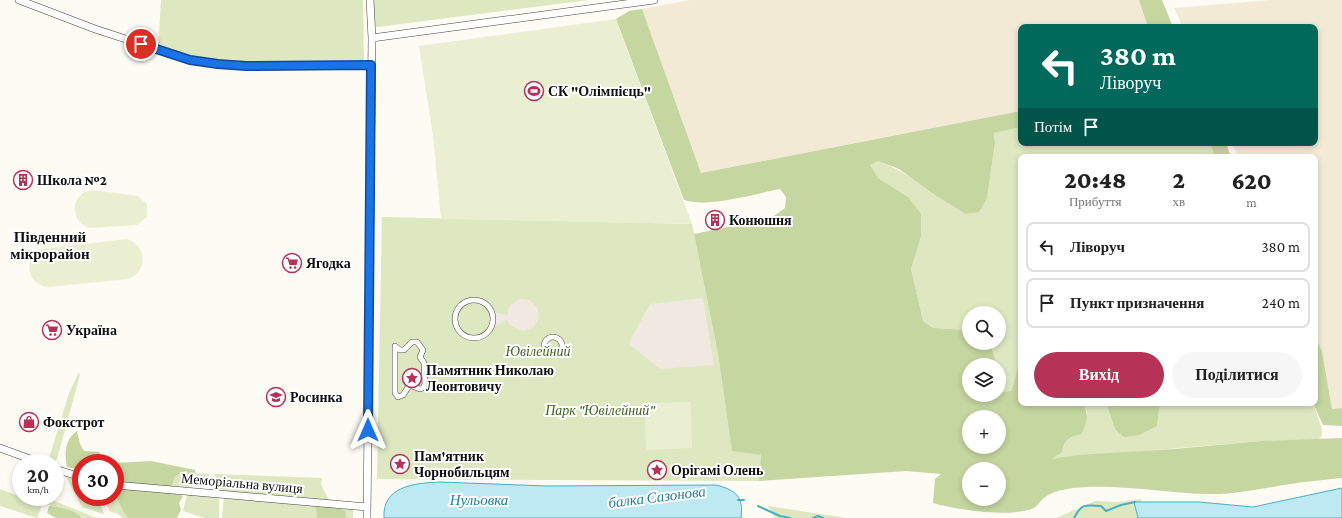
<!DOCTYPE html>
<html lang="uk">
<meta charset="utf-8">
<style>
body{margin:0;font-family:"Crimson Pro",serif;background:#f6f6f6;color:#222;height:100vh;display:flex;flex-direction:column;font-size:15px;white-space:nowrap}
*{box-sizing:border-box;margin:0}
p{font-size:13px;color:#767676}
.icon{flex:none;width:22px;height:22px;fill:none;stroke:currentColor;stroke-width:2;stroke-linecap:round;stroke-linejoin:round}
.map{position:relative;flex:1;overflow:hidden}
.side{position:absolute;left:1018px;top:154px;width:300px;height:252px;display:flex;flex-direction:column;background:#fff;border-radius:8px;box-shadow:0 2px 6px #0003}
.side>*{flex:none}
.banner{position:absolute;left:1018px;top:24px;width:300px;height:122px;border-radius:8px;box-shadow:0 2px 6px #0003;background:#00695c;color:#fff;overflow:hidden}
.tools{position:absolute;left:962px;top:306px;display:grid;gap:8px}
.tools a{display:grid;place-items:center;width:44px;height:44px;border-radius:50%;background:#fff;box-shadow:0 2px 6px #0003;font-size:20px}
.speed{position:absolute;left:12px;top:454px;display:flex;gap:8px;font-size:20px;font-weight:700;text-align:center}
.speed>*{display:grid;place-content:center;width:52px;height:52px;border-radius:50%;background:#fff;box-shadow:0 2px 6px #0003;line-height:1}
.speed small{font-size:10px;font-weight:400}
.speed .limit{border:6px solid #d22;background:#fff;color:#111}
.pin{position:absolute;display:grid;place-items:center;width:34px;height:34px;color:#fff;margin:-17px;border:2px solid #fff;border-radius:50%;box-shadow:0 1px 4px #0007}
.me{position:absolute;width:44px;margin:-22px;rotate:0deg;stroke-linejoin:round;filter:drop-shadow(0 0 3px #0008)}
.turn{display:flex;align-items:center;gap:14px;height:84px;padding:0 16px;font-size:18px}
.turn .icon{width:52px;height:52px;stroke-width:2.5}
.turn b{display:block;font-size:28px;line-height:34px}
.then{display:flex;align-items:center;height:38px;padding:0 16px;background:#0003;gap:8px;font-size:15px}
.eta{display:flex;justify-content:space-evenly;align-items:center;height:68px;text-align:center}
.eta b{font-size:24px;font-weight:800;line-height:28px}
.action{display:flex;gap:8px;margin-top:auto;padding:8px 16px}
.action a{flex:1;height:46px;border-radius:24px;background:#b63257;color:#fff;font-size:16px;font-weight:800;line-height:46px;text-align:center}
.action a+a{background:#f6f6f6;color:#222}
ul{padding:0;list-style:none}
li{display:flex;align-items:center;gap:12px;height:50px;margin:0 8px 6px;padding:0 8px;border:2px solid #e0e0e0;border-radius:8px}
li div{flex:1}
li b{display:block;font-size:15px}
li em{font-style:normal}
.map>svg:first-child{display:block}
</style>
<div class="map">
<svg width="1342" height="518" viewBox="0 0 1342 518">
<rect width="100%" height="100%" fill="#fefaf4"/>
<path fill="#f3ead6" d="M690 0H1139L1148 27H1021V111L701 173 642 9Z
M1272 0H1342V408L1332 409 1322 351 1315 336V157H1238L1232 143H1315V27H1183L1174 8Z"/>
<path fill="#dde7c0" d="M161 0H363L364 65 218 64 158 51Z
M373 0H589L378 27 374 26Z
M1021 127V143H1210L1215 157H1021V357C1016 368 1016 380 1011 391L1000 394 999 365H994L995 358 990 343H999V313H969V330L933 328 923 321 911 269 921 237 908 197 878 178 869 165 878 161C910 173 936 196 966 214L987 198 995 143 994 133Z
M382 217 692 224 718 354 732 450 761 455 759 481 377 479Z
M79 372 80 375 57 459 53 463 48 462 69 393Z
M1084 403H1106L1115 429 1157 426 1160 403H1313L1322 429V435L1318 440 1261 441 1051 459 1062 452C1064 440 1069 437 1080 435L1087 413Z
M115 469 209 474 208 482H193L189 487 146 484Z
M215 474 322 478 321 485 329 500 214 490Z
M66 477 81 481V497H98L104 514 82 507Z
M0 489 42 505 37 518 0 506Z
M115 495 175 515 173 518H123L117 513 110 512 104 497H115Z
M187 495 219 497V518H205L183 511Z
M224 498 353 509V518H222Z
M49 499 97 518H85L47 504Z
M1141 499 1146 518H1056L1095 501 1119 502Z
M768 506 847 518H880H775Z"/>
<path fill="#c5d6a0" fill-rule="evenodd" d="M1139 0H1162L1173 27H1148Z
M642 9 701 173 1021 111V127L994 133 995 143 987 198 979 212 966 214 938 197 899 169 878 161 870 165 878 178 908 197 921 214V237L911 269 923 321 933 328 969 330V343H990L995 358 994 365H969V395H999V393L1011 391C1016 380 1016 368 1021 357V403H1084C1088 416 1088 424 1080 435 1069 437 1064 440 1062 452L1052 459 1078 455 1174 449 1261 441 1342 438V478C1325 480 1308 481 1291 484 1263 488 1235 495 1207 494 1167 493 1126 485 1086 487 1072 488 1057 489 1045 497 1041 500 1038 505 1034 508 1011 518 957 510 933 503L935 479 941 474 906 471 759 481 761 455 732 451 718 354 694 234 771 218 785 208 786 197 780 189C754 194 708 208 684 200L616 19 629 11ZM969 417H999V447H969ZM969 469H999V499H969Z
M1210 143H1226L1231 157H1215Z
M1315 336 1322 351 1332 409 1342 408V426L1323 425 1313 403H1315Z
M1106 403H1160L1157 426 1139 435 1124 437 1115 429Z
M77 431 80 444 84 451 99 452 103 458 93 463H81V470L67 467C64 454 65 439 77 431Z
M151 461 195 470 196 475 192 478 186 471 175 476 172 485 174 493 183 496 179 503 181 510 177 518H128C114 498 115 487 115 463Z
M316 505H332L336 509H341L345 511 346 518H317Z
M49 506C59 507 75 510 82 518H56L47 513Z"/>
<path fill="#ebefd1" d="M616 19 692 224 441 219 433 136 419 46Z
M93 190 138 196 147 204V217L137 225 89 228C68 220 71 192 93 190Z
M127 239C147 246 148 270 129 279L48 287C26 285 22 256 43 249Z
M691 402 692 448 646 450 645 403Z"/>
<path fill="#efe9e2" d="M703 298 714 365 660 369 630 345V341L650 304Z
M519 299 530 300 537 307 539 318 534 327 524 331 519 330 510 325 507 320 491 328 493 320 492 312 507 315 510 305Z"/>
<path fill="#bdeaf2" stroke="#49aec3" d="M440 482 547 486 716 485C736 490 744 497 741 518H384C382 486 415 483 440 482Z
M1342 488V518H1138L1134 502H1199L1253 507Z"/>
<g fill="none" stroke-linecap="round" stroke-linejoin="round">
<path stroke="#49aec3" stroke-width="2" d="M738 500H744
M758 506 780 516 790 518
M813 518 818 516 823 518
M1074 518C1082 503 1085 505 1101 506L1106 511 1121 505 1135 502"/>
<defs>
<path id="pedestrian" d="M455 319a19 19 0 1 1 38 0a19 19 0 1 1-38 0Z
M544 346a9 9 0 1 1 18 0a9 9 0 1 1-18 0Z
M412 342H417L423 350 420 357 424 363 425 384 423 388 420 389 412 386H409L403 395 398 397 395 393V346L400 350H404Z"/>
<path id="minor" d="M19 0 95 29 190 60 218 64 246 66 371 65
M372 38 654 0
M0 448 41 463
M55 469 81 477
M115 485 367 507
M367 518 372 38 370 0"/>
</defs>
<use href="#pedestrian" stroke="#434343" stroke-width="6"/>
<use href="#minor" stroke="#434343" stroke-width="8"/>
<use href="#pedestrian" stroke="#fff" stroke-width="5"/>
<use href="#minor" stroke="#fff" stroke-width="7"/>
</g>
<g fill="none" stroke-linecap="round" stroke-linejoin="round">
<defs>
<path id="route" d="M141 44 190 60 218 64 246 66 371 65 368 430"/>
</defs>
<use href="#route" stroke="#114b97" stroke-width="10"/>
<use href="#route" stroke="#1a73e8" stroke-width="7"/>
</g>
<defs>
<symbol id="stadium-ring" viewBox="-11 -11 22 22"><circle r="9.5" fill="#fff" stroke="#b63257" stroke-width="1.5"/><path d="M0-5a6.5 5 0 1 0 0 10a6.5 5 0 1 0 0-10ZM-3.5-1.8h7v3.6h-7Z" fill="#b63257"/></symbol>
<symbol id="building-ring" viewBox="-11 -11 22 22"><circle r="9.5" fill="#fff" stroke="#b63257" stroke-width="1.5"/><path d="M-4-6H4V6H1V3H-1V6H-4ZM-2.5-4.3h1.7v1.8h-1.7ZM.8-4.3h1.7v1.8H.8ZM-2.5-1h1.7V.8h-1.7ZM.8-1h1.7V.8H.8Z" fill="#b63257"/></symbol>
<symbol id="supermarket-ring" viewBox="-11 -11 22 22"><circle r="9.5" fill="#fff" stroke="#b63257" stroke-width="1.5"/><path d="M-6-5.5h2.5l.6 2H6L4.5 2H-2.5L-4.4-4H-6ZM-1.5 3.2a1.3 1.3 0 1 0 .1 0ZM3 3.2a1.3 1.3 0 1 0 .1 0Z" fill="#b63257"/></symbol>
<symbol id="sight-ring" viewBox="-11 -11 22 22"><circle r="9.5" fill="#fff" stroke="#b63257" stroke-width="1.5"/><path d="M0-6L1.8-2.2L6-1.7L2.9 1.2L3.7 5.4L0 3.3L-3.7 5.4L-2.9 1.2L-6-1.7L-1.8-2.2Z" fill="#b63257"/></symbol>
<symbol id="school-ring" viewBox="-11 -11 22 22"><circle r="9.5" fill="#fff" stroke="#b63257" stroke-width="1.5"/><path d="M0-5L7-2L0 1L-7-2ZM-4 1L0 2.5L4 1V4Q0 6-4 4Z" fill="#b63257"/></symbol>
<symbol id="shop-ring" viewBox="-11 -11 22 22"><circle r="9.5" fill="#fff" stroke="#b63257" stroke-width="1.5"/><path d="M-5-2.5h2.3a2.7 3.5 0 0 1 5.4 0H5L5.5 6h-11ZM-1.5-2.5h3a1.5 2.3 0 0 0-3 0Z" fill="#b63257"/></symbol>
</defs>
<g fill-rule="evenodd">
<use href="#stadium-ring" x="523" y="80" width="22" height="22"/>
<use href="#building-ring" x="12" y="169" width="22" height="22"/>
<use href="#building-ring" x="704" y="209" width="22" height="22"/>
<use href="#supermarket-ring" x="281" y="252" width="22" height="22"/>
<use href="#supermarket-ring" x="41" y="319" width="22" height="22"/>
<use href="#sight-ring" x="401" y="367" width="22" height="22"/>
<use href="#school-ring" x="265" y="386" width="22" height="22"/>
<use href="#shop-ring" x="18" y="411" width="22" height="22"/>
<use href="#sight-ring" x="389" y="453" width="22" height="22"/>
<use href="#sight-ring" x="646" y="459" width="22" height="22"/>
</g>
<g text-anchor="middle" stroke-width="4" stroke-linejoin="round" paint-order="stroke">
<g font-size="14" font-weight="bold" fill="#101010" stroke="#fff" text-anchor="start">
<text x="548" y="96">СК "Олімпієць"</text>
<text x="37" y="185">Школа №2</text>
<text x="729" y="225">Конюшня</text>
<text x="306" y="268">Ягодка</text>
<text x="66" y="335">Україна</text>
<text x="426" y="375">Памятник Николаю<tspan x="426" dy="16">Леонтовичу</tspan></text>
<text x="290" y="402">Росинка</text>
<text x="43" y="427">Фокстрот</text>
<text x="414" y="461">Пам'ятник<tspan x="414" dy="16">Чорнобильцям</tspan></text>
<text x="671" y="475">Орігамі Олень</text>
</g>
<g font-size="14" font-style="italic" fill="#406425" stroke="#fff">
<text x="538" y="356">Ювілейний</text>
<text x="600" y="415">Парк "Ювілейний"</text>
</g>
<g font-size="14" fill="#101010" stroke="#fff">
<text transform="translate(242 483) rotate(5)" y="5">Меморіальна вулиця</text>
</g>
<g font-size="15" font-weight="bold" fill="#101010" stroke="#fff">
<text x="50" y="242">Південний<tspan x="50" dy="17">мікрорайон</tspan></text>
</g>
<g font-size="15" font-style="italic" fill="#228099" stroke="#fff">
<text transform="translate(657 497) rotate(-7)" y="5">балка Сазонова</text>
<text x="479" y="505">Нульовка</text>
</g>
</g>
</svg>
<div class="tools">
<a><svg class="icon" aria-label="search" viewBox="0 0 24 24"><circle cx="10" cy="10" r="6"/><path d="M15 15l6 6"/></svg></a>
<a><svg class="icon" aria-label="layers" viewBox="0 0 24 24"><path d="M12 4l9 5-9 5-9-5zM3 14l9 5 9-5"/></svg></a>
<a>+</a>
<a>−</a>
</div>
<div class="speed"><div>20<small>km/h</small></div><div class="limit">30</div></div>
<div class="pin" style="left:141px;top:44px;background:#d93025"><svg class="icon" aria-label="arrive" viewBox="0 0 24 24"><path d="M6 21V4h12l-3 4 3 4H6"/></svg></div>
<svg class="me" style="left:368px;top:430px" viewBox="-20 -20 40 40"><path d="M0-17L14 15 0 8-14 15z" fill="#1a73e8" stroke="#fff" stroke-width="4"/></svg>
<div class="banner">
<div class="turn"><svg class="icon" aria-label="left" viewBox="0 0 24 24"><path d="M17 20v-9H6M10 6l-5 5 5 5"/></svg><div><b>380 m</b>Ліворуч</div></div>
<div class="then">Потім<svg class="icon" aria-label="arrive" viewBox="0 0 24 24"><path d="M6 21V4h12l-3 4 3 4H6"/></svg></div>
</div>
<section class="side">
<div class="eta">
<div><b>20:48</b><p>Прибуття</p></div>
<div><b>2</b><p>хв</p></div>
<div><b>620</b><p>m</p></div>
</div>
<ul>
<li><svg class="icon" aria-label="left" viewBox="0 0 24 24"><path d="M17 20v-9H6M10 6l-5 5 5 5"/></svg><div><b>Ліворуч</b></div><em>380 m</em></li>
<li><svg class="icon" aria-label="arrive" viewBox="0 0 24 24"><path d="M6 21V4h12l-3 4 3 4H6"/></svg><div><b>Пункт призначення</b></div><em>240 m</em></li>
</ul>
<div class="action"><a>Вихід</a><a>Поділитися</a></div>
</section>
</div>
